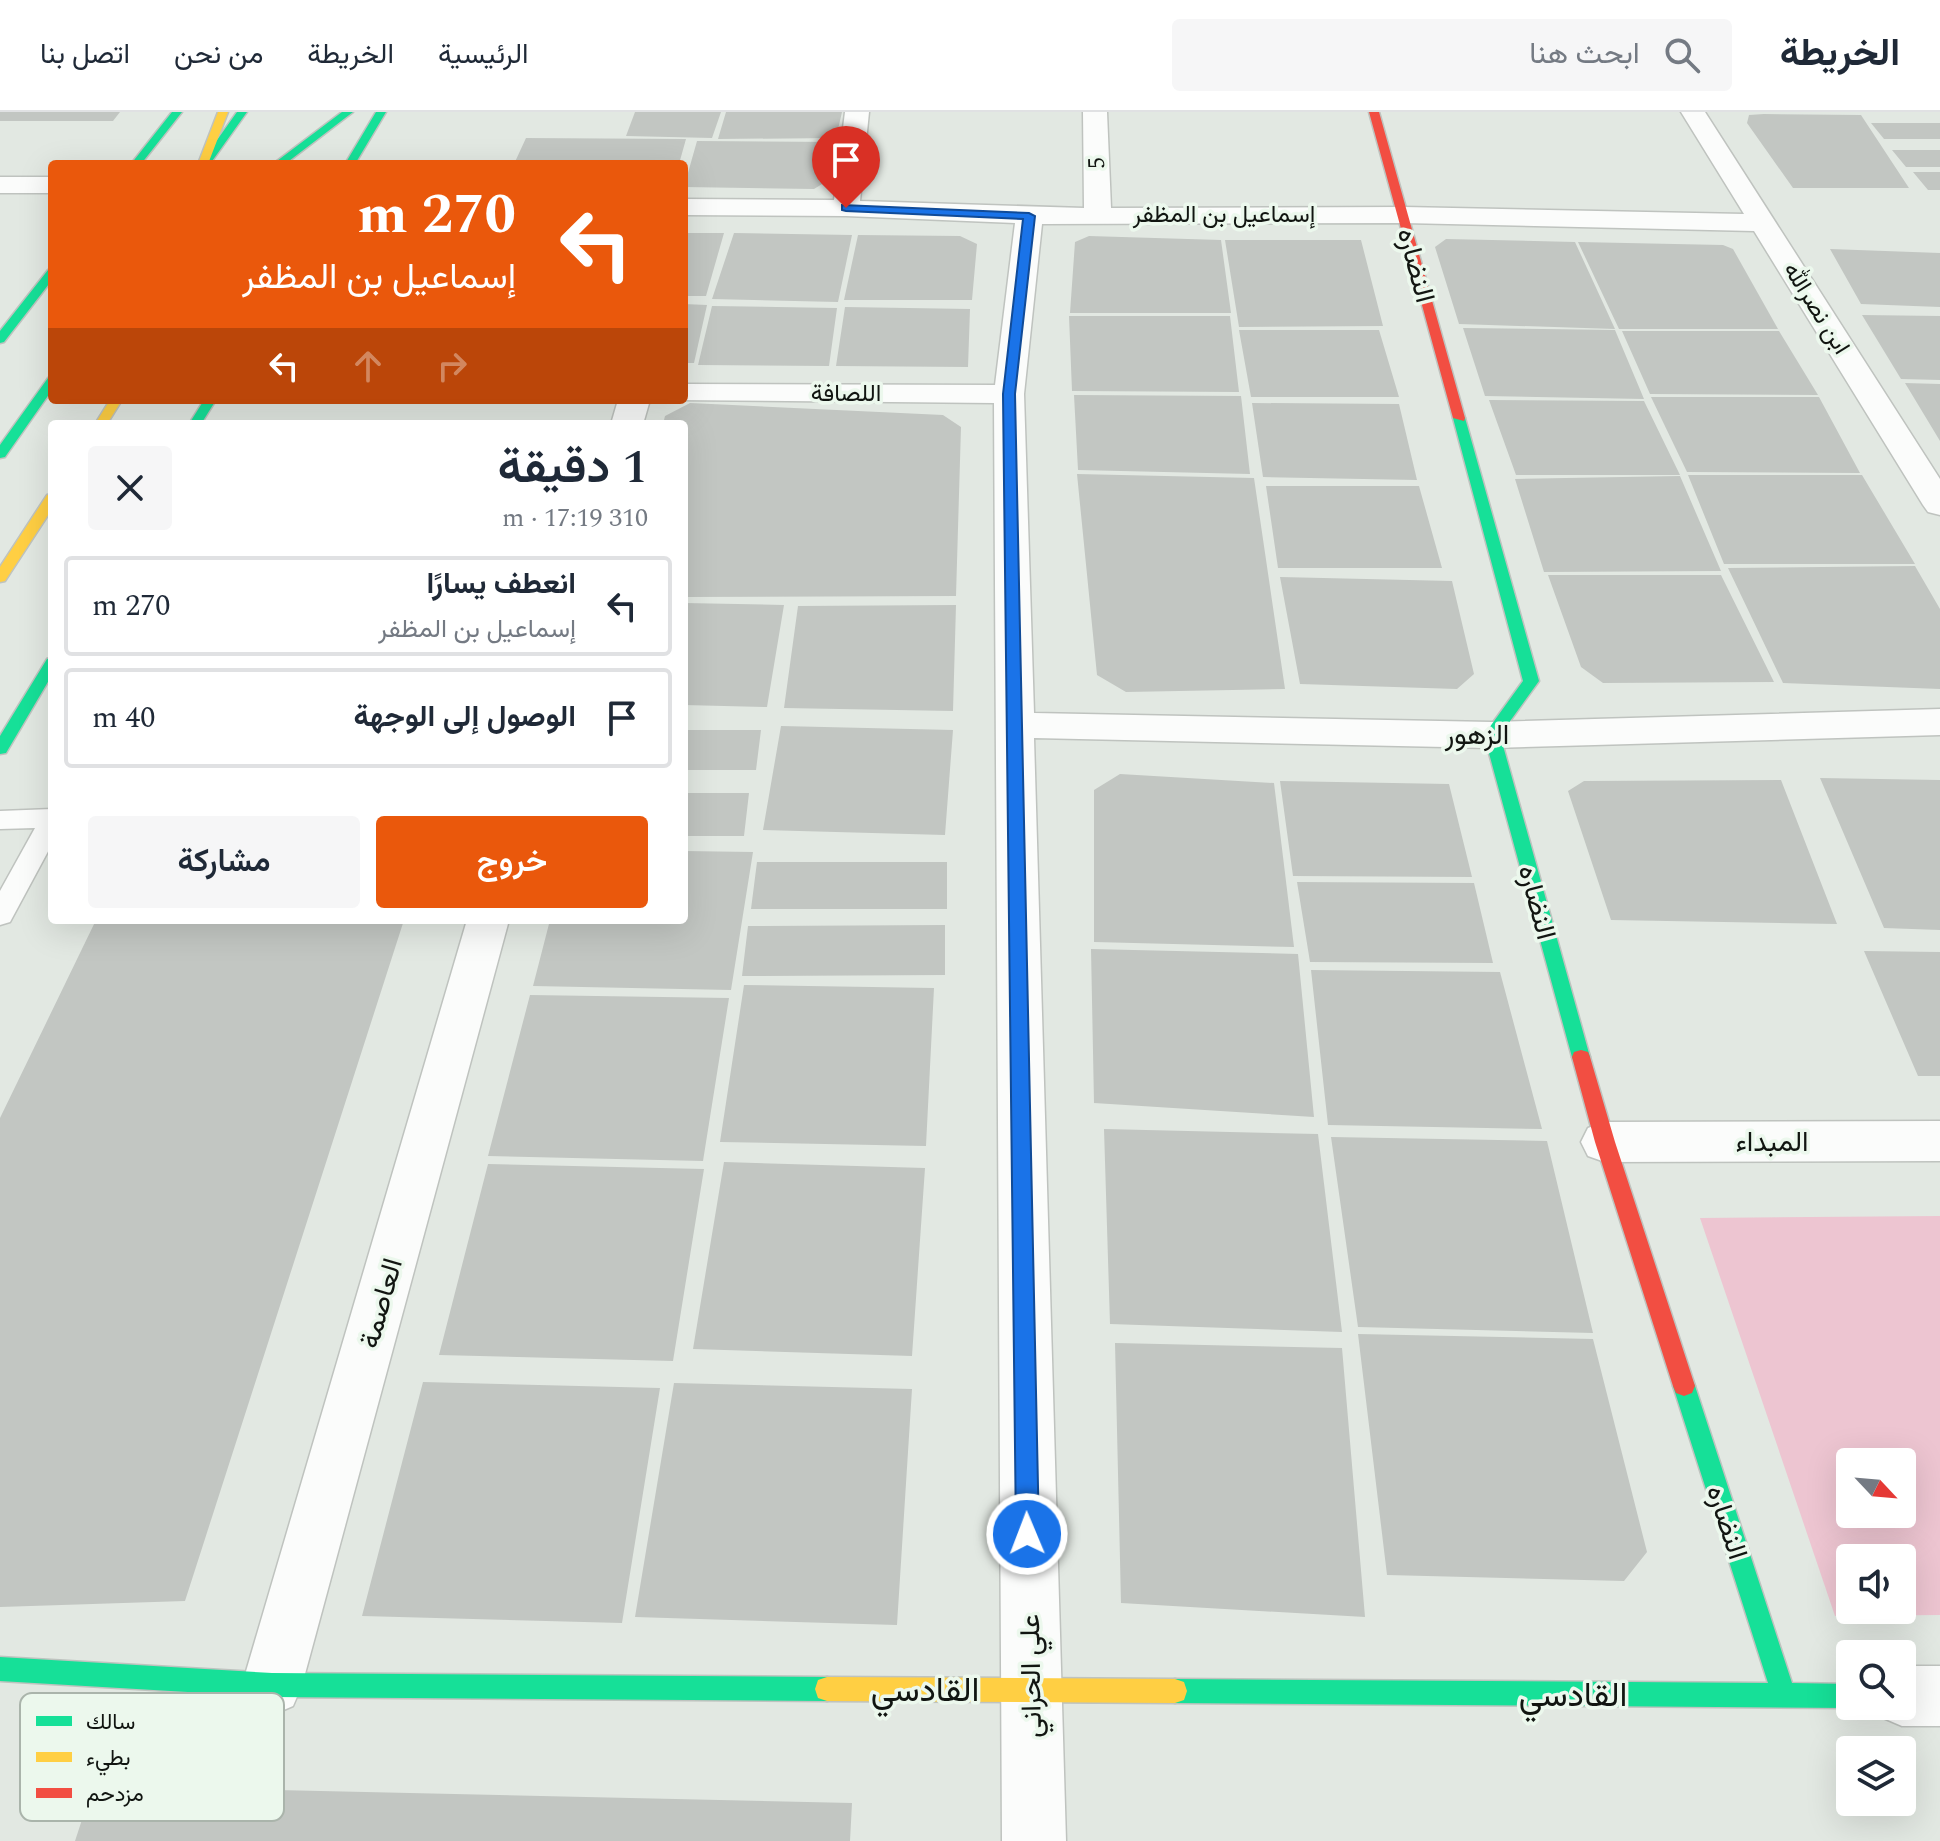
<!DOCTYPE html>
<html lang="ar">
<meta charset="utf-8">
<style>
body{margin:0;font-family:Spectral,Vazirmatn,serif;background:#f6f6f7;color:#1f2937;direction:rtl;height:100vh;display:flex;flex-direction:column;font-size:30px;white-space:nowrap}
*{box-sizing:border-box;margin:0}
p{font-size:26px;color:#747a83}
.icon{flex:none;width:44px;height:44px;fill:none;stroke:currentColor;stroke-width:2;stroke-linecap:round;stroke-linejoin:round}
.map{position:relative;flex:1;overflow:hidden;direction:ltr}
.panel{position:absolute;left:48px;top:308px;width:640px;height:504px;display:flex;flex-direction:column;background:#fff;border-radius:8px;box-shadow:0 8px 32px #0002;direction:rtl}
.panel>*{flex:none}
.hud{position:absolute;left:48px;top:48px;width:640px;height:244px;border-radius:8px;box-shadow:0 8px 32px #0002;direction:rtl;background:#ea580c;color:#fff;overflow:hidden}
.needle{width:52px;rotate:116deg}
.tools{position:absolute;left:1836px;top:1336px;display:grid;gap:16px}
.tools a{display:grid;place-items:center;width:80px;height:80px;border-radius:8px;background:#fff;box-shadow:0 8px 32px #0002;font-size:40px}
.pin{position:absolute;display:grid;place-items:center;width:68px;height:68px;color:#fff;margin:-82px -34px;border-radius:50% 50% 50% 0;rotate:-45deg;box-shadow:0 0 8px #0007}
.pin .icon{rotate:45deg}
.me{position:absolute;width:88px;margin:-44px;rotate:359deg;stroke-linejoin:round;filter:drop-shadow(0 0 6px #0008)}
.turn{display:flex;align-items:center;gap:28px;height:168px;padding:0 40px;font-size:36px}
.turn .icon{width:104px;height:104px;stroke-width:2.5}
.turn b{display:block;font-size:56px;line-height:68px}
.lanes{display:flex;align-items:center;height:76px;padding:0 40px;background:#0003;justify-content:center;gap:40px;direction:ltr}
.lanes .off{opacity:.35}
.round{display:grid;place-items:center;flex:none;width:84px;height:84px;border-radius:8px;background:#f6f6f7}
.headline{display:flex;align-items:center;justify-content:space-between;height:136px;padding:0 40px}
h1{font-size:48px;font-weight:600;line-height:60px}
.cta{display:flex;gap:16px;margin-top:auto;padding:16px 40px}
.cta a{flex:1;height:92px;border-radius:8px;background:#ea580c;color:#fff;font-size:32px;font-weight:600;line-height:92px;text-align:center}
.cta a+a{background:#f6f6f7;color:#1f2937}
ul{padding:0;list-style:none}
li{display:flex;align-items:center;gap:24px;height:100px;margin:0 16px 12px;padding:0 24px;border:4px solid #e0e1e3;border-radius:8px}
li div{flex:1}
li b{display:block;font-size:30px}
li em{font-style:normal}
header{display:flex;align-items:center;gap:48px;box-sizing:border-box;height:112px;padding:0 40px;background:#fff;border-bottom:2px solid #e0e1e3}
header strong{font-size:38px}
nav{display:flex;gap:44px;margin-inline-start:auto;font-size:28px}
.search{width:560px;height:72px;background:#f6f6f7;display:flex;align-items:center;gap:20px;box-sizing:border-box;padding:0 28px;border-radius:8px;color:#747a83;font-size:30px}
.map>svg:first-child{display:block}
</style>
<header>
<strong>الخريطة</strong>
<div class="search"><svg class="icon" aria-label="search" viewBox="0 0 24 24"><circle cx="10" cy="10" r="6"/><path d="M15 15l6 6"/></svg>ابحث هنا</div>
<nav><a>الرئيسية</a><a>الخريطة</a><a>من نحن</a><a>اتصل بنا</a></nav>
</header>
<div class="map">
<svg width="1940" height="1729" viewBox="0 0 1940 1729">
<rect width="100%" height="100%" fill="#e2e8e2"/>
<path fill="#edc5d1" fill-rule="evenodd" d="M1940 1104V1503L1835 1504 1700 1106ZM1850 1350H1902V1402H1850ZM1850 1446H1902V1498H1850Z"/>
<path fill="#c2c6c2" d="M0 0H120L113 9H0Z
M635 0H721L712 26 626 24Z
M726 0H842L836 26 718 27Z
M1764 2 1861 3 1909 76H1793L1747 11 1749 3Z
M1871 11H1940V27H1884Z
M526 26 686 27 679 52H514Z
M697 29 835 30 827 69 814 77 684 75Z
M1892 38H1940V55H1906Z
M1913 60H1940V78H1928Z
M684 121H724L706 184H684Z
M734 121 852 123 838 190 712 187Z
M858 123 960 124 977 132 972 188H844Z
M1089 124 1221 128 1231 201H1070L1075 130Z
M1446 127 1575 130 1615 217 1459 212 1435 135Z
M1225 128H1361L1383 214 1239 215Z
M1578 130 1723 133 1733 137 1778 217H1619Z
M1830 137 1940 141V195L1861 192Z
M684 192 707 193 694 251H684Z
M712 194 837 196 829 254 698 253Z
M845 195 970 197 968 255 836 254Z
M1862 203 1940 204V268L1901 267Z
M1069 204H1230L1239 280 1072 279Z
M1463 216 1615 218 1644 287 1485 284Z
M1239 218H1379L1399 285H1251Z
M1622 219H1779L1818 283 1650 282Z
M1905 271 1940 272V329Z
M1074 283 1241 284 1250 362 1078 358Z
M1651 285H1819L1860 361 1687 360Z
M1489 288 1644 289 1680 363H1516Z
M690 291 943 303 961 315 956 484 684 485V312H663L665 304Z
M1252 291 1399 292 1417 368 1263 365Z
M1077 362 1254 366 1285 577 1126 580 1097 563Z
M1688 363H1862L1915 452H1724Z
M1680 364 1721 459 1544 460 1515 367Z
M1266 374H1419L1442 456H1278Z
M1915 454 1940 497V577L1783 571 1728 456Z
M1548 463H1721L1774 570 1603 571 1581 555Z
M1280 465 1452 469 1474 562 1457 577 1300 572Z
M684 491 784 493 767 595 684 593Z
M956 493 953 599 784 596 798 494Z
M781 614 953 618 945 723 763 718Z
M684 618H761L756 658H684Z
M1120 662 1274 671 1294 835 1094 830V678Z
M1820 666 1940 668V818L1884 816Z
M1781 668 1837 812 1611 808 1568 679 1584 669Z
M1280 669 1449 672 1472 765 1293 764Z
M684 681H749L744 724H684Z
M684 739 753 740 731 878 533 874 550 808H684Z
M757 750H947V797H751Z
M1297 770 1474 771 1493 851 1310 850Z
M96 808H404L185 1489 0 1495V1006Z
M945 813V863L742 864 748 814Z
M1091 837 1298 842 1314 1005 1094 991Z
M1864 839 1940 840V964H1918Z
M1311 858 1500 860 1542 1017 1328 1013Z
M744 873 934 876 926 1034 720 1030Z
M530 883 729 886 703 1049 488 1044Z
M1104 1017 1318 1022 1342 1220 1110 1212Z
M1331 1025 1547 1029 1593 1221 1358 1215Z
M724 1050 925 1056 912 1244 693 1237Z
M488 1052 704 1057 673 1249 439 1243Z
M1358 1222 1593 1227 1647 1440 1624 1469 1387 1463Z
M1115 1231 1342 1236 1365 1505 1121 1491Z
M423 1270 660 1276 622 1511 362 1504Z
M674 1271 912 1277 897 1513 635 1505Z
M93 1674 852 1691 850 1729H75Z"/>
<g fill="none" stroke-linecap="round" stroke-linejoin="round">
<defs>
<path id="lane" d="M52 697V732L10 810 0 813V779L35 716 0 717V699Z"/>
<path id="street" d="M845 0H869L860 89 1084 96 1083 0H1107L1111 96 1404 95 1744 102 1681 0H1705L1940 367V403L1928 400 1923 393 1754 119 1404 111 1042 112 1024 282 1034 601 1492 610 1940 597V623L1492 636 1034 626 1066 1729H1002L994 291 675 288H684V272L995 273 1015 111 846 104 684 103V87L834 88Z
M0 65H52V81H0Z
M618 288H650L643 312H611Z
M467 808H509L302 1573 293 1594 272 1603 251 1594 242 1573Z
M1940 1009V1049L1605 1050 1588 1044 1581 1030 1588 1016 1605 1010Z
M1902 1554H1940V1614H1902L1881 1605 1876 1594H1902Z"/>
<path id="fast" d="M172 0H182L141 52H131Z
M237 0H247L210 52H200Z
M342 0H353L285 52H273Z
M376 0H386L355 52H345Z
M52 157V168L4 230 0 231V219L48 158Z
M52 265V278L5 345 0 346V333L48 266Z
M204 288H216L201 312H189Z
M1459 302 1465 306 1539 569 1500 623 1590 945 1588 950H1574L1572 945 1484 623 1523 569 1453 306Z
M52 545V563L6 641 0 642V624L47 547Z
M1684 1264 1692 1267 1695 1274 1792 1571 1850 1572V1594H1856L1850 1596 1175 1591 1166 1588 1163 1579 1166 1570 1175 1567 1768 1571 1673 1274 1676 1267Z
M0 1545 272 1561 827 1565 836 1568 839 1577 836 1586 827 1589 272 1585 0 1569Z"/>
<path id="slow" d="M218 0H228L208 52H198Z
M110 288H122L107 312H95Z
M52 382V397L5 469 0 470V455L47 383Z
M827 1565 1175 1567 1184 1570 1187 1579 1184 1588 1175 1591 827 1589 818 1586 815 1577 818 1568Z"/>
<path id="jam" d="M1369 0H1379L1465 306 1464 309 1453 306Z
M1581 938 1588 940 1590 945 1615 1030 1695 1274 1692 1281 1684 1284 1676 1281 1673 1274 1595 1030 1572 945 1574 940Z"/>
</defs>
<use href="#lane" stroke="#bfc3bf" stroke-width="3"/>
<use href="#street" stroke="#bfc3bf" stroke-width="3"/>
<use href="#fast" stroke="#bfc3bf" stroke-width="3"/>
<use href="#slow" stroke="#bfc3bf" stroke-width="3"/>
<use href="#jam" stroke="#bfc3bf" stroke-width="3"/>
<use href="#lane" fill="#fbfcfb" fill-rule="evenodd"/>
<use href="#street" fill="#fbfcfb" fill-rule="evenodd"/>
<use href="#fast" fill="#16e098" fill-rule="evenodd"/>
<use href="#slow" fill="#ffcf43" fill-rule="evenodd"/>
<use href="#jam" fill="#f24e42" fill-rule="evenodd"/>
</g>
<path fill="#1a73e8" stroke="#114b97" stroke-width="2" d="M842 93 1029 101 1035 104 1015 282 1039 1422 1035 1431 1027 1434 1019 1431 1016 1422 1003 282 1023 107 846 99 842 98Z"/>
<g text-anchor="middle" stroke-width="7" stroke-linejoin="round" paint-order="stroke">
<g font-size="24" fill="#111511" stroke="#ecf8ed">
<text transform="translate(1096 51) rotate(-92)" y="8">5</text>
<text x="1224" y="110">إسماعيل بن المظفر</text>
<text transform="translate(1817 196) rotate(58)" y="8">ابن نصرالله</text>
<text x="846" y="289">اللصافة</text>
</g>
<g font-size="28" fill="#111511" stroke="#ecf8ed">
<text transform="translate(1417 153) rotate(75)" y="10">النضاره</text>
<text x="1477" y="632">الزهور</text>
<text transform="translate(1538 790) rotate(75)" y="10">النضاره</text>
<text x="1772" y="1039">المبداء</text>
<text transform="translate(380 1191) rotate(-74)" y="10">العاصمة</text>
<text transform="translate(1728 1410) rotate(72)" y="10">النضاره</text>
<text transform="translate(1030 1564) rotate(-91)" y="10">علي الحراني</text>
</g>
<g font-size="34" fill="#111511" stroke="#ecf8ed">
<text x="925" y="1589">القادسي</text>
<text x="1573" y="1594">القادسي</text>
</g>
</g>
<rect x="20" y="1581" width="264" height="128" rx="12" fill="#ecf8ed" stroke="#aab4ab" stroke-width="2"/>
<rect x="36" y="1604" width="36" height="10" fill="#16e098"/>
<rect x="36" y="1640" width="36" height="10" fill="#ffcf43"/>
<rect x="36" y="1676" width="36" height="10" fill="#f24e42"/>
<g font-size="22" fill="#111511">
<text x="86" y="1617">سالك</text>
<text x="86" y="1653">بطيء</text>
<text x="86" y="1689">مزدحم</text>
</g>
</svg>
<div class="tools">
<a><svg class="needle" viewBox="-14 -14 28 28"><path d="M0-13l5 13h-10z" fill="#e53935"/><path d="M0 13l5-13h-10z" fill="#747a83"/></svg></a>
<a><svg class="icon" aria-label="sound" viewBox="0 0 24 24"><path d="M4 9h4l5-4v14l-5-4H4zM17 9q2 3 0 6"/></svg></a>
<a><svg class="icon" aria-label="search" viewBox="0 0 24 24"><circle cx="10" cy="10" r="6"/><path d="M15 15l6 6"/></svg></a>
<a><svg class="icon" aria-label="layers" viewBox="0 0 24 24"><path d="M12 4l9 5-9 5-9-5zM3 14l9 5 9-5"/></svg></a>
</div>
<div class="pin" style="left:846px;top:96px;background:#d93025"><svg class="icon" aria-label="arrive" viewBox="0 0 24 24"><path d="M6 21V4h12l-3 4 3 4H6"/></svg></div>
<svg class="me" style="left:1027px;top:1422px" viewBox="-20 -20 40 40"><circle r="17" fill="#1a73e8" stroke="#fff" stroke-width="3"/><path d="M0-11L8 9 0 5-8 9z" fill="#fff"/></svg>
<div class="hud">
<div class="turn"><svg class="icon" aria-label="left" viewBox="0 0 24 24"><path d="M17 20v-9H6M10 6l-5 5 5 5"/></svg><div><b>270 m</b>إسماعيل بن المظفر</div></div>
<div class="lanes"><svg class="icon" aria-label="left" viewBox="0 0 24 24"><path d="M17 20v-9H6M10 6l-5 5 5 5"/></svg><svg class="icon off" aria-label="ahead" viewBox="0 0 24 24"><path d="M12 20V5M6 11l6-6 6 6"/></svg><svg class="icon off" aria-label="right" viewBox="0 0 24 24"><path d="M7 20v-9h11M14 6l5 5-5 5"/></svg></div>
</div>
<section class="panel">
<div class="headline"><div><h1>1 دقيقة</h1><p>310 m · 17:19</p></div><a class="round"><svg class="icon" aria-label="close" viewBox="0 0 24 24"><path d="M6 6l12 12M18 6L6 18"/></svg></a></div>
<ul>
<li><svg class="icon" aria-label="left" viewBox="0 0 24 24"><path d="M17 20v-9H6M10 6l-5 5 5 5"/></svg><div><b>انعطف يسارًا</b><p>إسماعيل بن المظفر</p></div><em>270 m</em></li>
<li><svg class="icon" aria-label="arrive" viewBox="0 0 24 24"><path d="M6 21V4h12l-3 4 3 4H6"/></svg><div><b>الوصول إلى الوجهة</b></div><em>40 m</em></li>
</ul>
<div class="cta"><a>خروج</a><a>مشاركة</a></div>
</section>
</div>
